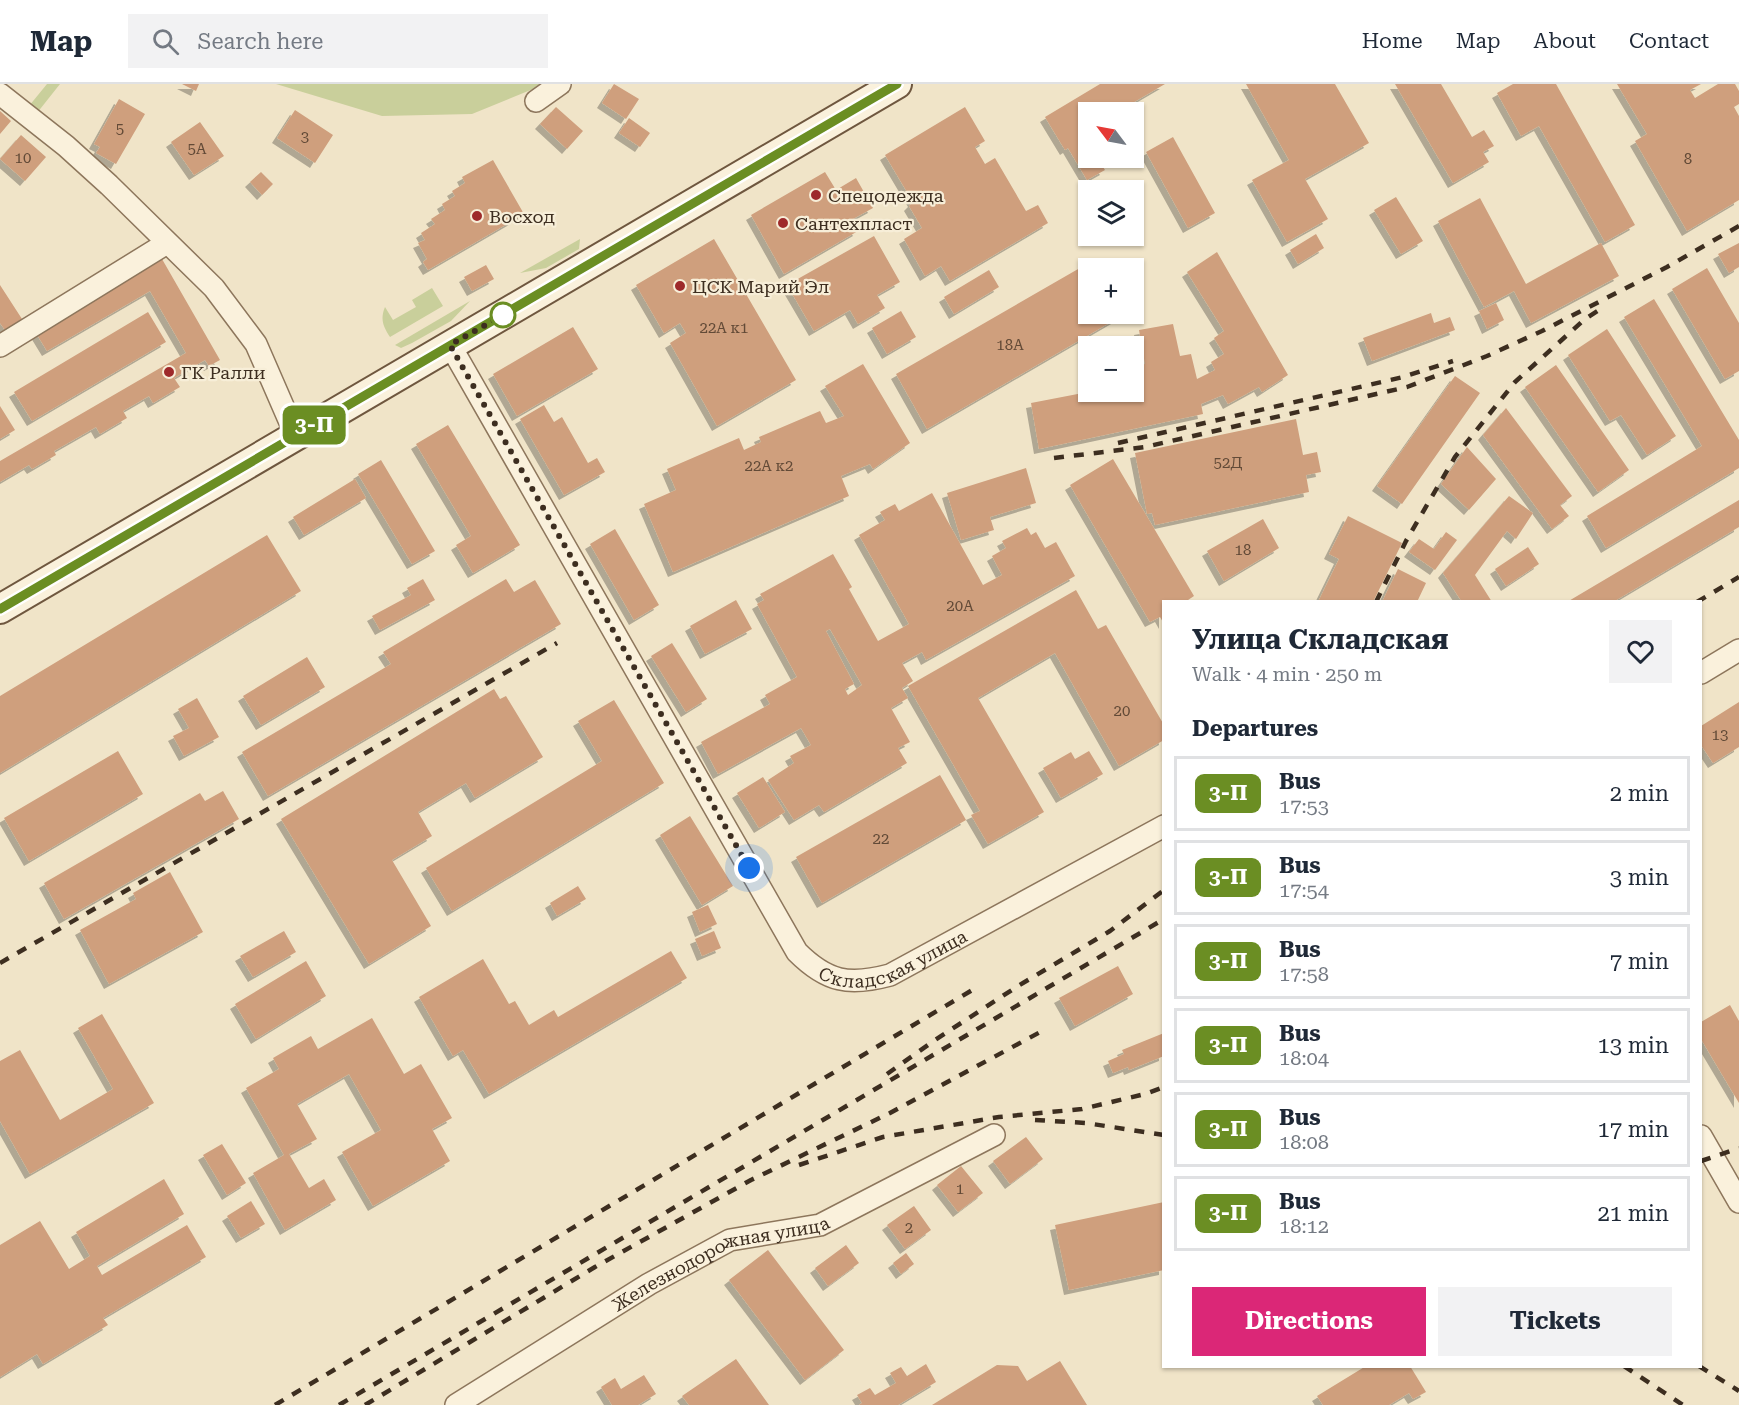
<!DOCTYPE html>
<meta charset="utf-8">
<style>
:root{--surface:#fff;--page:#f2f2f3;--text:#1f2937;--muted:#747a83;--line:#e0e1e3;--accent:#db2777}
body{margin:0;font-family:"Roboto Serif",serif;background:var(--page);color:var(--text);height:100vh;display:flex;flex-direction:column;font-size:22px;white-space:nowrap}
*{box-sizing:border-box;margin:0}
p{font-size:20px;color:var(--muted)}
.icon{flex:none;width:33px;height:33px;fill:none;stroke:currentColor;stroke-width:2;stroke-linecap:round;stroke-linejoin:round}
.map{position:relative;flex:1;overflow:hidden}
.side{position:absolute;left:1162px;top:516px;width:540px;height:768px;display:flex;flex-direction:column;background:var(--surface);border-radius:0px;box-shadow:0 2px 4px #0004}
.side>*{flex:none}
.badge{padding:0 12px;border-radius:9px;font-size:21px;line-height:39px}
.needle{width:39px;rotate:302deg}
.controls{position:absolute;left:1078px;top:18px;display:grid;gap:12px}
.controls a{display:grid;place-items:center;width:66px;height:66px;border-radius:0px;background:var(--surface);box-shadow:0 2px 4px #0004;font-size:30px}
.you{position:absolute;width:30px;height:30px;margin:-15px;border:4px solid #fff;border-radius:50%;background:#1a73e8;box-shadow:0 0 0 9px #1a73e833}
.map>.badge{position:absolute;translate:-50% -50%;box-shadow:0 0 0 3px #fff}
h2{padding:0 30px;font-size:22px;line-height:54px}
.round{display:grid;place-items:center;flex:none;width:63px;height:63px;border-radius:0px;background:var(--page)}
.headline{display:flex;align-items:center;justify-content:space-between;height:102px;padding:0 30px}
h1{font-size:28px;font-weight:700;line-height:45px}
.action{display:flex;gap:12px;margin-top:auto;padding:12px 30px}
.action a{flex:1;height:69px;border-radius:0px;background:var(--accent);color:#fff;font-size:24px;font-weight:700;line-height:69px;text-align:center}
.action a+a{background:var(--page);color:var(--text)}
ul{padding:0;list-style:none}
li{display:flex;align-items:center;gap:18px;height:75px;margin:0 12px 9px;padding:0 18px;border:3px solid var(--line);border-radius:0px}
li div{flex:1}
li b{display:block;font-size:22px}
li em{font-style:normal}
li .badge{min-width:66px;font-weight:700;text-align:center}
header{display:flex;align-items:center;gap:36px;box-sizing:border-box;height:84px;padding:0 30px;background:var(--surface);border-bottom:2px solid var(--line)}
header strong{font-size:28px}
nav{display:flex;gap:33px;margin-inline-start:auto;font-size:21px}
.search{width:420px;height:54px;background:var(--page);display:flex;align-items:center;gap:15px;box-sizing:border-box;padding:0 21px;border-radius:0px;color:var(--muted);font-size:22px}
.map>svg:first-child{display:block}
.green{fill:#c9cf9b}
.building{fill:#cf9f7d;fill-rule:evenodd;filter:url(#shadow)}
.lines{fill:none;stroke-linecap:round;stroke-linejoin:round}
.street-casing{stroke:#8d765c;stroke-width:24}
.secondary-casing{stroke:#6f573f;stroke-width:32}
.street{stroke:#faf1dc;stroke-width:21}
.secondary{stroke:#faf1dc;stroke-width:28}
.rail{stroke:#3d2e20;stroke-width:4.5;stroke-dasharray:10 10;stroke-linecap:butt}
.line-casing{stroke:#fff;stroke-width:14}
.line{stroke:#6b8e23;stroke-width:9}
.walk{stroke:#3d2e20;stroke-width:6;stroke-dasharray:0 10.8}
.poi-dot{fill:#9e2a2b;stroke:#f7eed8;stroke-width:2}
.stop-dot{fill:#fff;stroke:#6b8e23;stroke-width:3}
.labels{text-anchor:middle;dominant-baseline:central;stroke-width:4.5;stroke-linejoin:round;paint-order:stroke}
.number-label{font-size:15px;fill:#624a37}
.poi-label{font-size:18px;fill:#3d2e20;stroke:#f7eed8;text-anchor:start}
.street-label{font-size:18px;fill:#3d2e20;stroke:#f7eed8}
</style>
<header>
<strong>Map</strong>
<div class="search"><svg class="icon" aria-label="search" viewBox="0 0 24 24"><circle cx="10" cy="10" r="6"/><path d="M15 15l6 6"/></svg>Search here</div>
<nav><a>Home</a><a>Map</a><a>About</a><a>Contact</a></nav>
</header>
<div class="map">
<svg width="1739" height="1321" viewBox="0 0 1739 1321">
<defs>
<filter id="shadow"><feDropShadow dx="-5" dy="5" stdDeviation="0" flood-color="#0004"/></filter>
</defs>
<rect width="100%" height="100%" fill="#f0e4c8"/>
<path class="green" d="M47,0H60L37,29L29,22Z
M276,0H540L533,5L472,30L382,32Z
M580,155L579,165L546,184L520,189Z
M432,204L443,222L390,253C383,242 380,235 385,223L393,236L416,223L412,216Z
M470,217L451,237L412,259L401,264L395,261Z"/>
<path class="building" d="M182,0H199L196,7Z
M614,0L639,15L626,35L602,19Z
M1100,0H1165L1117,28H1089V52L1086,54L1089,59V74H1097L1105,86L1087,96L1068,64L1065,66L1045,33Z
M1246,0H1335L1369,59L1305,95L1328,135L1287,158L1252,96L1289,76Z
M1395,0H1441L1472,53L1484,46L1494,62L1483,68L1489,78L1453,99Z
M1513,0H1556L1635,141L1605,158L1539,42L1521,52L1497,9Z
M1617,0H1701L1690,6L1695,14L1718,0H1735L1739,7V20L1734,23L1739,32V116L1687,147L1635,57L1647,50Z
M119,15L145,30L116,80L96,69L100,63L94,60Z
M556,23L583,47L567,65L540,40Z
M965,23L985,57L975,63L985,80L995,74L1026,127L1038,121L1048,139L950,197L941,182L925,192L904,155L922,144L909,122L913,118L885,71Z
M295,26L333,51L315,79L277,54Z
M0,27L11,37L0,50Z
M629,34L650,49L640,63L619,49Z
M200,38L224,72L194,91L171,58Z
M21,51L46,73L25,97L0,75Z
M1173,53L1215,129L1188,144L1146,68Z
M493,76L524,130L428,186L423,178L427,175L418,159L425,156L421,149L435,140L431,135L445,126L442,120L455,112L452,107L465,99L462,93Z
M261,88L273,100L262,111L250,98Z
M825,88L836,106L856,94L873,124L851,136L858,147L784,190L751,131Z
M1396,113L1423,157L1401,170L1374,126Z
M1480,114L1526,200L1601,159L1619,192L1531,239L1514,207L1484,223L1438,137Z
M1316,150L1324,164L1298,180L1290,166Z
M874,152L900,198L877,211L885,224L858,240L850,226L814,247L787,201Z
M714,155L796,296L717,342L670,259L686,249L680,239L664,249L636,201Z
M1739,159V183L1729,189L1718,170Z
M1217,168L1288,291L1262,308L1259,303L1228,320L1223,311L1201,320L1203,330L1039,365L1031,319L1088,308H1134V282L1145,280L1139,246L1173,240L1180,272L1191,270L1197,295L1215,286L1211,278L1224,270L1214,254L1224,247L1187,188Z
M162,175L220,276L209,282L205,276L174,294L180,303L153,319L149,312L123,327L127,334L100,350L96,343L54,367L56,371L32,385L29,381L0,398V377L186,269L150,207L47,267L36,249Z
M1092,177L1096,184H1089V230H1122L1123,231L927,345L896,290Z
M486,181L494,195L472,207L464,193Z
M1707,184L1739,239V287L1725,295L1672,205Z
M989,186L999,203L954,230L944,213Z
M0,201L22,235L5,246L0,239Z
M1654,215L1739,356V384L1606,464L1587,432L1702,362L1624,233Z
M1496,219L1504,236L1487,245L1479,227Z
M901,227L916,253L887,270L872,244Z
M148,228L166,258L32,337L14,308Z
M1431,229L1434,239L1450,233L1455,246L1372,277L1363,254Z
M573,243L598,285L517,332L493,290Z
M1607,245L1676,352L1647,371L1621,331L1610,337L1568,271Z
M863,280L910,359L873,385L870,380L841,392L849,412L673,488L644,420L676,406L667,385L739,354L744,366L761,358L759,353L820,327L826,339L844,332L825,302Z
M1556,281L1629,386L1598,408L1525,303Z
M1455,292L1480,309L1402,420L1377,402Z
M544,321L554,338L562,333L588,379L597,374L605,388L564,411L520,335Z
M0,322L15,346L0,355Z
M1506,324L1572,412L1560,421L1569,432L1552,445L1483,351Z
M1296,335L1303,371L1317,368L1321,388L1306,391L1309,408L1155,441L1152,429L1147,430L1135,369Z
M448,341L520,461L473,489L456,461L471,452L416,360Z
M1467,363L1496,395L1469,426L1441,400Z
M1113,375L1194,512L1185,518H1164V540L1160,533L1150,538L1070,401Z
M381,376L435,467L412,480L358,390Z
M1026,384L1036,419L990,433L994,446L961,456L947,409Z
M355,395L366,414L304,451L293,433Z
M932,409L983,501L1002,491L992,472L1006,464L1002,457L1027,444L1031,451L1036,448L1045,464L1056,458L1075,492L926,576L922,568L902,579L913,597L902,604L908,614L891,624L910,658L898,664L907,679L824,728L819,721L794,736L768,696L794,679L790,672L811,661L801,644L718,690L701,658L770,620L765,611L797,593L757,520L764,516L760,510L833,470L852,503L849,505L878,557L909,540L859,451L885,436L880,428L895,420L899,427ZM830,545L862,601L848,611L845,605L854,600L826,547Z
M1509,412L1533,429L1516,455L1507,447L1475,491L1492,518H1462L1443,489Z
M1739,416V443L1613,518H1567Z
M1348,432L1402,459L1373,518H1318L1339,475L1329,470Z
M1263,435L1279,464L1224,497L1207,467Z
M615,445L659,521L634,536L590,460Z
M1446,448L1457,456L1435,486L1409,468L1419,455L1434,465Z
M267,451L301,507L0,689V612Z
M1528,463L1539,480L1506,502L1495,485Z
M1398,485L1426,499L1417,518H1382Z
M423,495L435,516L380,546L372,532L411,511L407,504Z
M506,495L514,508L535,496L561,540L268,712L242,668L391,580L383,568Z
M1076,506L1098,545L1106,541L1164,641V656L1119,682L1055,569L978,614L1044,728L988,760L971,731L980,727L908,602Z
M736,516L752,545L705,570L690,542Z
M672,559L707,615L686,628L651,572Z
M307,573L325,603L261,641L243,612Z
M494,605L500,615L506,612L543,673L475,714L466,699L418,728L432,752L392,776L431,842L369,880L281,735Z
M197,614L219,653L184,672L173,652L189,644L178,625Z
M614,616L664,699L452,827L426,784L602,677L578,637Z
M1739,618V663L1713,679L1701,661V642Z
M118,667L143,710L29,777L4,734Z
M1089,667L1103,690L1061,714L1043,684L1071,668L1075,675Z
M940,691L966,736L822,819L796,773Z
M763,693L785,728L759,744L737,709Z
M223,707L239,735L64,835L44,799L200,709L205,717Z
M690,732L733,802L702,821L660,751Z
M170,788L203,848L109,900L80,846L136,815L133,809Z
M578,802L586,815L557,832L550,819Z
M708,821L717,840L700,848L692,828Z
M284,847L296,868L253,893L240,872Z
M714,847L721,864L702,872L695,855Z
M671,867L687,894L489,1010L463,966L453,972L419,913L483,875L509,920L515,917L529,941L554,926L558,933Z
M306,877L326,912L256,955L235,920Z
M1118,882L1133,910L1075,942L1059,914Z
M1730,921L1739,937V1019L1701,955V938Z
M102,930L154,1019L30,1090L0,1037V977L20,966L60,1036L113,1005L78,944Z
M372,934L404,990L421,980L452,1034L432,1045L450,1077L373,1122L342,1068L381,1046L349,990L297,1020L317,1055L289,1070L309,1104L324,1095L336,1116L285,1146L253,1089L284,1071L246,1004L279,985L273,974L311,952L318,965Z
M1164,949V972L1129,986L1128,983L1113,989L1108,977L1124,970L1122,966Z
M1026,1053L1043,1075L1010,1100L993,1077Z
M222,1060L246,1099L227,1111L203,1071Z
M961,1082L983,1109L958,1128L937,1101Z
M164,1095L184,1130L97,1182L102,1191L187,1141L206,1173L103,1234L108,1241L43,1280L37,1270L0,1293V1161L40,1137L69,1185L90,1172L76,1148Z
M251,1117L265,1140L241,1154L227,1132Z
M1164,1118V1186L1069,1206L1055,1141Z
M914,1122L931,1146L905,1165L887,1141Z
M846,1161L859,1179L828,1202L815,1184Z
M768,1166L844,1266L805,1296L729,1196Z
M906,1169L914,1180L901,1190L893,1179Z
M736,1275L769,1321H689L682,1312Z
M1060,1277L1087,1321H932L997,1281L1018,1282L1027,1297Z
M926,1280L936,1298L898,1321H859L862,1319L857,1311L870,1304L875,1311L896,1299L890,1289L901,1283L907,1292Z
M1366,1282H1410L1426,1308L1413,1315L1409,1309L1389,1321H1323L1317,1312Z
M644,1291L656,1310L638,1321H612L601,1303L615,1294L621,1305Z"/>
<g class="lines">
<g class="street-casing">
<g id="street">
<path d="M0,10L66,62L109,101L214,204L256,260L296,352"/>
<path d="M536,17L560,0"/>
<path id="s1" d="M450,261L797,868C827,898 849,902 890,891L1164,742"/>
<path d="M0,262L167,159"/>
<path d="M1701,589L1739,566"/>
<path d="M1701,1052L1739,1118"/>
<path id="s2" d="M456,1321L649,1200L730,1156L820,1141L994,1051"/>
</g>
</g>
<g class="secondary-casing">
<path id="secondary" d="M0,525L897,0"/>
</g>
<use href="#street" class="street"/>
<use href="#secondary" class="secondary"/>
<path class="rail" d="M1118,359L1403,293L1453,277
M1054,374L1145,363L1407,303L1487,272L1542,247L1667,183L1739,142
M1376,518L1406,457L1455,373L1515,298L1585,235L1599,226
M1697,518L1739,493
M0,879L557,559
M887,990L935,956L1018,902L1110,847L1164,806
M1035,1036L1086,1039L1164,1051
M1701,1077L1739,1064
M799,1081L883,1053L999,1033L1082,1025L1145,1010L1164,1003
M1624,1282L1683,1321
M1699,1282L1739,1307
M275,1321L979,902
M339,1321L1164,835
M365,1321L595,1183L751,1096L890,1029L1044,946"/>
</g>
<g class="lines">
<g class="line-casing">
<path id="line" d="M0,525L897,0"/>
</g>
<use href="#line" class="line"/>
<path class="walk" d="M503,231L450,261L749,784"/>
</g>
<g class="poi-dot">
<circle cx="816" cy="111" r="6"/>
<circle cx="477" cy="132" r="6"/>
<circle cx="783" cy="139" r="6"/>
<circle cx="680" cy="202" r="6"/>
<circle cx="169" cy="288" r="6"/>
</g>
<circle class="stop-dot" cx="503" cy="231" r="12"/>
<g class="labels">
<g class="number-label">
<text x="120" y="45">5</text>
<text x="305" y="53">3</text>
<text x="197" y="65">5А</text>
<text x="23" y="74">10</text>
<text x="1688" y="75">8</text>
<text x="724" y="244">22А к1</text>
<text x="1010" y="261">18А</text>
<text x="1228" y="379">52Д</text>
<text x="769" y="382">22А к2</text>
<text x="1243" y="466">18</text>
<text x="960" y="522">20А</text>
<text x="1122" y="627">20</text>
<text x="1720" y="651">13</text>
<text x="881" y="755">22</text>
<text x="960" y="1105">1</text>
<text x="909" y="1144">2</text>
</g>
<g class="poi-label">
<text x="828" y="111">Спецодежда</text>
<text x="489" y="132">Восход</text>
<text x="795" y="139">Сантехпласт</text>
<text x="692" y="202">ЦСК Марий Эл</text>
<text x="181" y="288">ГК Ралли</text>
</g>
<g class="street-label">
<text stroke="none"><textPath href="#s1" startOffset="808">Складская улица</textPath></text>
<text stroke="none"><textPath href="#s2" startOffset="303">Железнодорожная улица</textPath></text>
</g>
</g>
</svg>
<div class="controls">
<a><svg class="needle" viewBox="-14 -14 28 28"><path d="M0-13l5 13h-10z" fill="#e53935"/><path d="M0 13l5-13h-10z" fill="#747a83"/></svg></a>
<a><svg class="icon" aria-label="layers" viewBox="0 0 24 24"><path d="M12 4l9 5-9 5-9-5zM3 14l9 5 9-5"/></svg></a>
<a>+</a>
<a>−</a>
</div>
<div class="you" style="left:749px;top:784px"></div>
<b class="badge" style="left:314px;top:341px;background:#6b8e23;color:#fff">3-П</b>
<section class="side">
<div class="headline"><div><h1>Улица Складская</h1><p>Walk · 4 min · 250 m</p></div><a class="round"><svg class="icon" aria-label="heart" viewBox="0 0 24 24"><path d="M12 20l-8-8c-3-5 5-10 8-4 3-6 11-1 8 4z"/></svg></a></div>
<h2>Departures</h2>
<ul>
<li><span class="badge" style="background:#6b8e23;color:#fff">3-П</span><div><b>Bus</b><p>17:53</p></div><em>2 min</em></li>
<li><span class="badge" style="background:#6b8e23;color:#fff">3-П</span><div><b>Bus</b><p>17:54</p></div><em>3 min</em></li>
<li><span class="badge" style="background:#6b8e23;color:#fff">3-П</span><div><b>Bus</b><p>17:58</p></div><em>7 min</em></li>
<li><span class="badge" style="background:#6b8e23;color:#fff">3-П</span><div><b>Bus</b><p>18:04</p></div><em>13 min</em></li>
<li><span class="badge" style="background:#6b8e23;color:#fff">3-П</span><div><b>Bus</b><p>18:08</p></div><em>17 min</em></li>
<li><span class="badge" style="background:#6b8e23;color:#fff">3-П</span><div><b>Bus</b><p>18:12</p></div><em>21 min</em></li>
</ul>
<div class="action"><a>Directions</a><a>Tickets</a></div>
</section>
</div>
